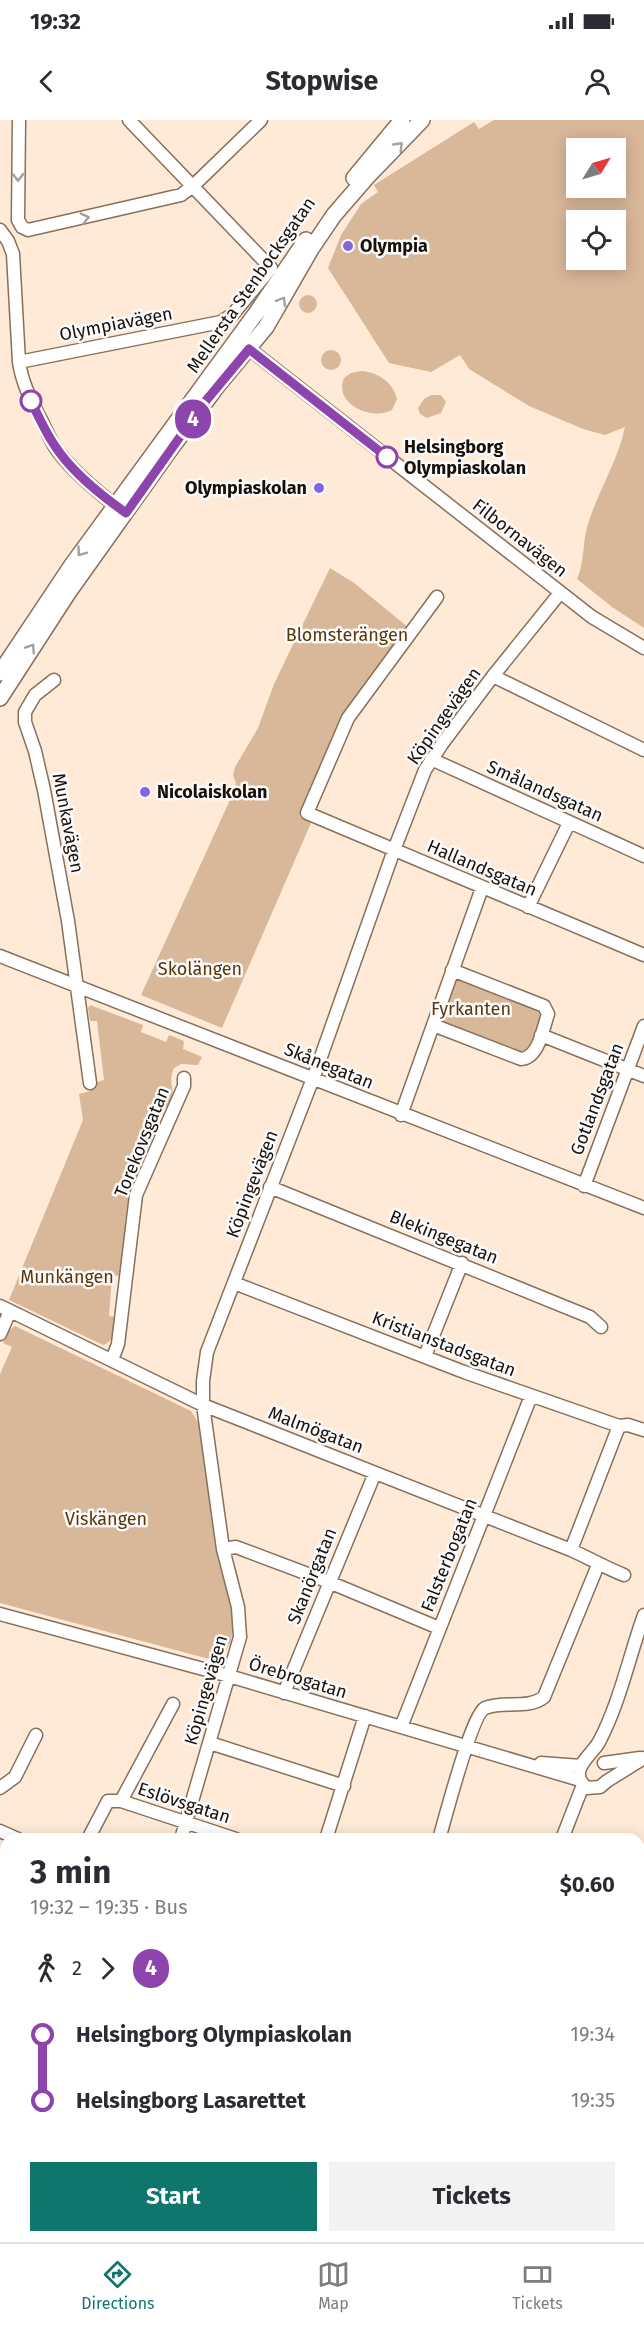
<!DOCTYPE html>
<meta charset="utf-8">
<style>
:root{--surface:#fff;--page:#f2f2f3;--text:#2b2b33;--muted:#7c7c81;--line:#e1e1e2;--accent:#0f766e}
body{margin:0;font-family:"Fira Sans",sans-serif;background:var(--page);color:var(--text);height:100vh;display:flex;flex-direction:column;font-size:22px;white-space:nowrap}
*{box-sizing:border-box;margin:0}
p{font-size:20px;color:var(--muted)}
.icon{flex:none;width:33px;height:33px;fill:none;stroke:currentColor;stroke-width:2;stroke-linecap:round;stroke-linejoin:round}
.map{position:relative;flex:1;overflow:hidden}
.drawer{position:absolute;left:0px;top:1713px;width:645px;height:410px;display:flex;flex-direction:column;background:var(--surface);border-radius:18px 18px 0 0;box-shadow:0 3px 15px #0003}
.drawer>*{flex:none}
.badge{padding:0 12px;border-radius:20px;font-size:21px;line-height:39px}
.needle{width:39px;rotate:53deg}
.fabs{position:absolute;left:566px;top:18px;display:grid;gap:12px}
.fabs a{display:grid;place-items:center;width:60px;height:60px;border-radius:0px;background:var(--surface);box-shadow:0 3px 15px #0003;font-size:30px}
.map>.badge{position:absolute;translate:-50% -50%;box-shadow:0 0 0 3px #fff}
.legs{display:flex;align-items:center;gap:9px;height:66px;padding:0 30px;font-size:20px}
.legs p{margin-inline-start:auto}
.overview{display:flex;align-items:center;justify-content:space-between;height:102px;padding:0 30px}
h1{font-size:33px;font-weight:700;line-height:45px}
.primary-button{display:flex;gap:12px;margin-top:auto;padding:12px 30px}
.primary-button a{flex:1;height:69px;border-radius:0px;background:var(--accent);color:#fff;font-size:24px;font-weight:700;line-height:69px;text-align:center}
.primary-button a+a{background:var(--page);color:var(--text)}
ul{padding:0 30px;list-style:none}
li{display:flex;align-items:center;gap:21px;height:66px;font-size:22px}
li i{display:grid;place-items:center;width:9px;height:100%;margin:0 8px;background:currentColor}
li i::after{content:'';width:15px;height:15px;margin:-8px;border:4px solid;border-radius:50%;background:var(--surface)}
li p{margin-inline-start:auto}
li:first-child i{background:linear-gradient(#0000 50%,currentColor 0)}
li:last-child i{background:linear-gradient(currentColor 50%,#0000 0)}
.status{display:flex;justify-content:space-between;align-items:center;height:42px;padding:0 30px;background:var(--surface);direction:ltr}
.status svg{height:16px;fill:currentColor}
header{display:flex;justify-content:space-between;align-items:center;height:78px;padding:0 30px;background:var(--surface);font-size:27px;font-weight:700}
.tabs{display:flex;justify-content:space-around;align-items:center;height:84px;border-top:2px solid var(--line);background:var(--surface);font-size:16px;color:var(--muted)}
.tabs a{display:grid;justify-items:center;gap:3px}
.tabs .active{color:var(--accent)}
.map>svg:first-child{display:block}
.green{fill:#d9b799;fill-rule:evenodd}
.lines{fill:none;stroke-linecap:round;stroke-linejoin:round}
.minor-casing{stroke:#87705c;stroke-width:15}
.major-casing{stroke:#87705c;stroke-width:18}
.minor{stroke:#fff;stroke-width:12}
.major{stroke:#fff;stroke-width:15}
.oneway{stroke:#a3a09d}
.line-1-casing{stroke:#fff;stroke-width:14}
.line-1{stroke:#8e44ad;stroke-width:9}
.poi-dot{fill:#8265e0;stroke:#fbfbfb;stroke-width:2}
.stop-1-dot{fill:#fff;stroke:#8e44ad;stroke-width:3}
.labels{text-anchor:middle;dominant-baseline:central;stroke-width:5;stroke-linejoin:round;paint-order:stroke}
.poi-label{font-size:18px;font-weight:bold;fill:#191109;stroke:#fbfbfb;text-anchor:start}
.street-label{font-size:18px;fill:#191109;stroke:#fbfbfb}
.stop-label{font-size:18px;font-weight:bold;fill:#191109;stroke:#fbfbfb;text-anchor:start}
.park-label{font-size:18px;fill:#5c3508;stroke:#fbfbfb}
</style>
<div class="status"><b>19:32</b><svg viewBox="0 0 49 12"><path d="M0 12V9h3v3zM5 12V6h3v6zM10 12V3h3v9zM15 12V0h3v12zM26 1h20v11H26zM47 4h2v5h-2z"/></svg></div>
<header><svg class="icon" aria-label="back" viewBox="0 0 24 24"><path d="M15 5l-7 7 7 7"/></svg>Stopwise<svg class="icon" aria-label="person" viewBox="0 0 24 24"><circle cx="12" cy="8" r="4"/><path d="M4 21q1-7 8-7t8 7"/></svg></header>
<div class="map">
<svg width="644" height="2122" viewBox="0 0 644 2122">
<rect width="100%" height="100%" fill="#ffead8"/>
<path class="green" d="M494,0H644V508L612,487L577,459C585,442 582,422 588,404C598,371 618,341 625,307L605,315L583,309L529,286L469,249L460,235L431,252L389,243L328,148L341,115L361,84L378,72L374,65L474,2L479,9ZM615,28V68H576V28ZM576,100H615V140H576Z
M299 184a9 9 0 1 1 18 0a9 9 0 1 1-18 0Z
M321 240a10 10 0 1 1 20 0a10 10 0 1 1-20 0Z
M362,251C379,253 393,262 397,279L392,290C372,301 333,284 344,258L351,253Z
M431,275H441L446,282L441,293L427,298L420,294L418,288L424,279Z
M330,448L354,463L409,508L344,595L299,696L311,703L222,908L141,875L229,682L236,663L233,655L235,647L258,608L274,564Z
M459,857L539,888L543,894L530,930L522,935L444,905L440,898L453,859Z
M90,885L143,905L141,912L166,922L169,915L184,921L183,929L202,937L198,945L181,944L174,948C166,965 179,971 168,988L161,985L131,1051L138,1054L127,1087L120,1156L112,1155L109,1196L116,1197C114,1208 115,1222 103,1225L9,1180L83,1000L79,974L90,971L97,962L104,960L97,901H90L88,888Z
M15,1206L191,1291L199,1304L208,1372L234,1498L231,1521L220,1542L0,1483V1254L12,1227L3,1223L7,1212Z
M639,1890L644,1897V2018L639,2013Z"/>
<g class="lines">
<g class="minor-casing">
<path id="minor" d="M19,0L18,100L22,107L28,110L181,75L193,66L261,0
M0,110L8,121L13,134L19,242C22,263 31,280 40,298C45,307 49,318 55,327C70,350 100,374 122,391
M243,224L592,497L644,528
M19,242L221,202L233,194L271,148L129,0
M437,477L348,598L307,693L644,835
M493,556L644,630
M54,560L35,575L25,592V602L35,631L44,670L68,801L90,963
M431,639L644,736
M528,787L569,703
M0,836L644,1088
M433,905L521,939C539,938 543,908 548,894L544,886L452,850
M541,915L644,956
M401,995L482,768
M584,1066L644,906
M270,1067L590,1197L601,1207
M234,1163L464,1252L619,1306L628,1305L644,1310
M0,1186L203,1285L571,1430C589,1438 606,1448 624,1455
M0,1214L10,1191
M425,1236L462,1143
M112,1240L118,1224L136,1075L184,966V958
M223,1429L236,1427L329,1462L439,1508
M571,1430L619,1306
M0,1494L229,1556L580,1660
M644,1495C629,1537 620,1582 599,1622C594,1631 580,1642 579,1652C578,1659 582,1664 587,1668L600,1667L607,1661L644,1638
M284,1573L375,1353
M401,1607L531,1276
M210,1623L344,1666
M541,1643L581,1646
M604,1643L640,1638
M0,1668L15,1657L36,1615
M121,1681L236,1719
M0,1711L18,1719
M88,1719L108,1681H121L173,1584
M181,1719L240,1517L238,1487L223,1429L203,1285V1261L207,1232L317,948L394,730L425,650L442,624L493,556L560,473
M326,1719L365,1596
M439,1719C445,1699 472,1594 485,1588C503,1580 528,1590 544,1577L598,1445
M562,1719L583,1665
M639,1872L644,1877
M0,1912L6,1899
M0,1929L6,1931
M639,2019L644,2025
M224,2116L235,2122
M455,2116L464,2122
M67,2122L69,2116
M188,2122L191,2116
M284,2122L287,2116
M498,2122L503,2116
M638,2122L644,2116"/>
</g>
<g class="major-casing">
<path id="major" d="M354,58L402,0
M0,553L72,445L257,192L306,120
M0,578L68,473L169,331L218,265L266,207L311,129L334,95L367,57L422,0"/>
</g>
<use href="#minor" class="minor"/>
<use href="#major" class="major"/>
</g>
<defs><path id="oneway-chevron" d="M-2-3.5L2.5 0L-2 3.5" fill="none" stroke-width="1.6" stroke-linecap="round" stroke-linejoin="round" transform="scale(1.5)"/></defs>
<g class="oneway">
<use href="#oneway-chevron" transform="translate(399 26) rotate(-46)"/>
<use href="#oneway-chevron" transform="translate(18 57) rotate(90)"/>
<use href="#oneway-chevron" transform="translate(85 98) rotate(-13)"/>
<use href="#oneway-chevron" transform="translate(282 181) rotate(-60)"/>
<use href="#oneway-chevron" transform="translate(81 432) rotate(126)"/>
<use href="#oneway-chevron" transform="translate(31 528) rotate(-57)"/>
</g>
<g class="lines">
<g class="line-1-casing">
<path id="line-1" d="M31,281C38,296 46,313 55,326C71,351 102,376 126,393L204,283L249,229L387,337"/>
</g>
<use href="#line-1" class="line-1"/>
</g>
<g class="poi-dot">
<circle cx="348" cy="126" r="6"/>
<circle cx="319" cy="368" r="6"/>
<circle cx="145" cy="672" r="6"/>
</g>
<g class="stop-1-dot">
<circle cx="31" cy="281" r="10"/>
<circle cx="387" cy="337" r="10"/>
</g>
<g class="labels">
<g class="poi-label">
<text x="360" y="126">Olympia</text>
<text x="307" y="368" text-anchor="end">Olympiaskolan</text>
<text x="157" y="672">Nicolaiskolan</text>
</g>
<g class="street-label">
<text transform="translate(251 165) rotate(-55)">Mellersta Stenbocksgatan</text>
<text transform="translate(116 204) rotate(-11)">Olympiavägen</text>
<text transform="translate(520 418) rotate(38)">Filbornavägen</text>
<text transform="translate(444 596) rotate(-55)">Köpingevägen</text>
<text transform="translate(545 671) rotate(24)">Smålandsgatan</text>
<text transform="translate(68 703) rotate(79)">Munkavägen</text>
<text transform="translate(482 748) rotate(23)">Hallandsgatan</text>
<text transform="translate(329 946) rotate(22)">Skånegatan</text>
<text transform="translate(597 979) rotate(-69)">Gotlandsgatan</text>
<text transform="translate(142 1022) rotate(-68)">Torekovsgatan</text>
<text transform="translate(252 1064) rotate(-69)">Köpingevägen</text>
<text transform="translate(444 1117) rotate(22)">Blekingegatan</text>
<text transform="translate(444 1224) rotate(21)">Kristianstadsgatan</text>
<text transform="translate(316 1310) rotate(21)">Malmögatan</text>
<text transform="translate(449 1435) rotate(-68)">Falsterbogatan</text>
<text transform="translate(312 1456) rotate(-68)">Skanörgatan</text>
<text transform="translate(298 1558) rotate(17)">Örebrogatan</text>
<text transform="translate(206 1570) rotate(-74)">Köpingevägen</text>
<text transform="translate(184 1683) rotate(18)">Eslövsgatan</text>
</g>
<g class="stop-label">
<text x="404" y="327">Helsingborg<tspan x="404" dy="21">Olympiaskolan</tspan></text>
</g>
<g class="park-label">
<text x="347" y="515">Blomsterängen</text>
<text x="200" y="849">Skolängen</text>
<text x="471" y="889">Fyrkanten</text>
<text x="67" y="1157">Munkängen</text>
<text x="106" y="1399">Viskängen</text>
</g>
</g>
</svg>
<div class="fabs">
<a><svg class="needle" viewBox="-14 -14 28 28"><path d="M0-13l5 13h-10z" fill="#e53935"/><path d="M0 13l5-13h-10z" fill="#7c7c81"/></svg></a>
<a><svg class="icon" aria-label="locate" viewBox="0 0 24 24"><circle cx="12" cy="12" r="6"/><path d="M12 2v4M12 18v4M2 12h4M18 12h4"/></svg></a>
</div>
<b class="badge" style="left:193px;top:299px;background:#8e44ad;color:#fff">4</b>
<section class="drawer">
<div class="overview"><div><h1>3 min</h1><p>19:32 – 19:35 · Bus</p></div><b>$0.60</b></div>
<div class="legs"><svg class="icon" aria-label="walk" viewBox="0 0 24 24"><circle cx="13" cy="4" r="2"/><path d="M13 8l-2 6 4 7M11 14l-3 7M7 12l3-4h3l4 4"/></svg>2<svg class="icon" aria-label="forward" viewBox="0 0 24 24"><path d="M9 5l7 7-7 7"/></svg><b class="badge" style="background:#8e44ad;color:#fff">4</b></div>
<ul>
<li><i style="color:#8e44ad"></i><b>Helsingborg Olympiaskolan</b><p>19:34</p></li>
<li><i style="color:#8e44ad"></i><b>Helsingborg Lasarettet</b><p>19:35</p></li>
</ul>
<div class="primary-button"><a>Start</a><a>Tickets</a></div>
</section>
</div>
<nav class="tabs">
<a class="active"><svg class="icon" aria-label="directions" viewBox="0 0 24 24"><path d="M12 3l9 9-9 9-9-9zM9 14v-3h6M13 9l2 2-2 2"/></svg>Directions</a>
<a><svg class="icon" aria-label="map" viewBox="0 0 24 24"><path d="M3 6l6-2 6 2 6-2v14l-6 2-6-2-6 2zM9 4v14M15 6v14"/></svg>Map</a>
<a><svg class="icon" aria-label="tickets" viewBox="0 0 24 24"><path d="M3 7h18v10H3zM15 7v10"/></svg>Tickets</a>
</nav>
